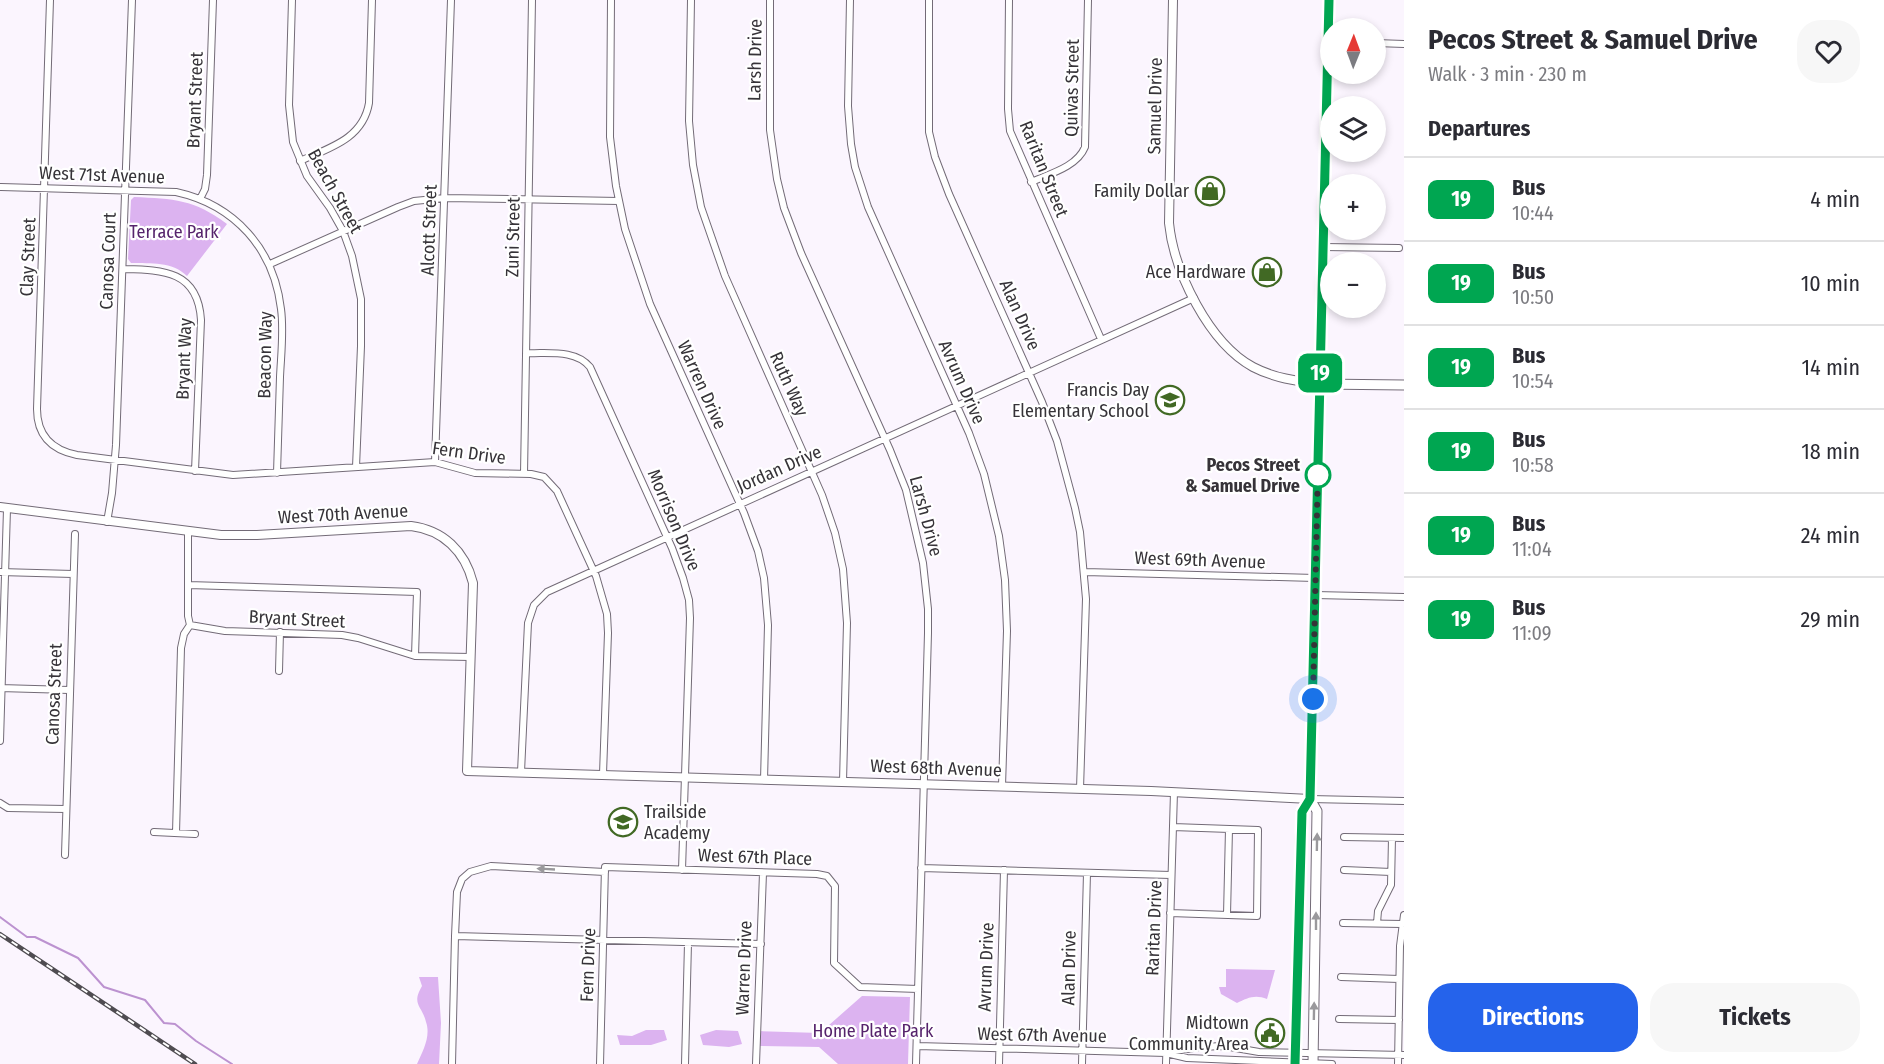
<!DOCTYPE html>
<meta charset="utf-8">
<style>
:root{--surface:#fff;--page:#f7f7f7;--text:#2b2b33;--muted:#7c7c81;--line:#e1e1e2;--accent:#2563eb}
body{margin:0;font-family:"Fira Sans Condensed",sans-serif;background:var(--page);color:var(--text);height:100vh;display:flex;flex-direction:column;font-size:22px;white-space:nowrap}
*{box-sizing:border-box;margin:0}
p{font-size:20px;color:var(--muted)}
.icon{flex:none;width:33px;height:33px;fill:none;stroke:currentColor;stroke-width:2;stroke-linecap:round;stroke-linejoin:round}
.map{position:relative;flex:1;overflow:hidden}
.sheet{display:flex;flex-direction:column;background:var(--surface);width:480px}
.sheet>*{flex:none}
.badge{padding:0 12px;border-radius:9px;font-size:21px;line-height:39px}
.needle{width:39px;rotate:1deg}
.controls{position:absolute;left:1320px;top:18px;display:grid;gap:12px}
.controls a{display:grid;place-items:center;width:66px;height:66px;border-radius:50%;background:var(--surface);box-shadow:0 3px 9px #0003;font-size:30px}
.you{position:absolute;width:30px;height:30px;margin:-15px;border:4px solid #fff;border-radius:50%;background:#1a73e8;box-shadow:0 0 0 9px #1a73e833}
.map>.badge{position:absolute;translate:-50% -50%;box-shadow:0 0 0 3px #fff}
h2{padding:0 24px;font-size:22px;line-height:54px}
.round{display:grid;place-items:center;flex:none;width:63px;height:63px;border-radius:24px;background:var(--page)}
.headline{display:flex;align-items:center;justify-content:space-between;height:102px;padding:0 24px}
h1{font-size:28px;font-weight:700;line-height:45px}
.primary-button{display:flex;gap:12px;margin-top:auto;padding:12px 24px}
.primary-button a{flex:1;height:69px;border-radius:24px;background:var(--accent);color:#fff;font-size:24px;font-weight:700;line-height:69px;text-align:center}
.primary-button a+a{background:var(--page);color:var(--text)}
ul{padding:0;list-style:none}
li{display:flex;align-items:center;gap:18px;height:84px;padding:0 24px;border-top:2px solid var(--line)}
li div{flex:1}
li b{display:block;font-size:22px}
li em{font-style:normal}
li .badge{min-width:66px;font-weight:700;text-align:center}
main{display:flex;flex:1;min-height:0}
.map>svg:first-child{display:block}
.green{fill:#dcb3f0}
.lines{fill:none;stroke-linecap:round;stroke-linejoin:round}
.stream{stroke:#bc92d0;stroke-width:2}
.minor-casing{stroke:#736b77;stroke-width:8}
.tertiary-casing{stroke:#736b77;stroke-width:10}
.secondary-casing{stroke:#736b77;stroke-width:11}
.minor{stroke:#fff;stroke-width:6}
.tertiary{stroke:#fff;stroke-width:8}
.secondary{stroke:#fff;stroke-width:9}
.rail-casing{stroke:#4f4c51;stroke-width:4.5}
.rail{stroke:#fff;stroke-width:2;stroke-dasharray:7;stroke-linecap:butt}
.oneway{fill:#9a999c}
.line-casing{stroke:#fff;stroke-width:14}
.line{stroke:#00a651;stroke-width:9}
.walk{stroke:#363338;stroke-width:6;stroke-dasharray:0 10.8}
.stop-dot{fill:#fff;stroke:#00a651;stroke-width:3}
.labels{text-anchor:middle;dominant-baseline:central;stroke-width:4.5;stroke-linejoin:round;paint-order:stroke}
.street-label{font-size:18px;fill:#363338;stroke:#fff}
.poi-label{font-size:18px;fill:#363338;stroke:#fff;text-anchor:end}
.park-label{font-size:18px;fill:#56236c;stroke:#fff}
.stop-label{font-size:18px;font-weight:bold;fill:#363338;stroke:#fff;text-anchor:end}
</style>
<main>
<div class="map">
<svg width="1404" height="1064" viewBox="0 0 1404 1064">
<rect width="100%" height="100%" fill="#fbf5fe"/>
<path class="green" d="M134,197C174,199 194,199 227,224L187,276C172,261 151,264 131,263L128,259L131,200Z
M1226,969L1275,970L1267,999C1255,994 1247,998 1237,1003L1221,994L1219,987H1226Z
M419,977H438L441,1023L439,1064H417C423,1051 431,1036 426,1022C422,1005 411,1005 422,986Z
M862,996L910,997L908,1064H838L819,1047L757,1046V1031L820,1033Z
M646,1030H664L667,1040L651,1045H620L617,1035L632,1036Z
M716,1030L738,1031L742,1044L729,1047L703,1045L700,1035Z"/>
<g class="lines">
<path class="stream" d="M0,917L27,937H35L78,958L104,987L145,1000L164,1023L175,1024L196,1041L232,1064"/>
<g class="minor-casing">
<path id="minor" d="M50,0L37,409C37,436 52,450 77,455L233,475L435,462L475,473L531,474L544,477L557,491L596,576L607,614L608,633L603,774
M292,0L289,105L293,142L307,176L330,208L343,231L352,256L361,299V346L356,467
M611,0L610,137L616,186L625,229L650,304L744,513L758,551L764,578L768,625L764,780
M691,0L689,121L693,165L701,207L725,276L822,495L835,533L843,569L847,623L843,782
M770,0V130L777,179L784,208L801,253L890,450L906,490L923,563L928,609V633L916,1064
M850,0L848,106L851,144L855,167L868,207L969,433L984,474L999,536L1005,580L1007,631L1002,786
M929,0V132L935,157L949,194L1042,402L1057,441L1075,508L1080,532L1086,599L1080,789
M1009,0L1008,109L1010,131L1101,339
M1376,43L1404,44
M300,161C329,148 363,139 369,103L372,0
M1031,182C1049,174 1077,167 1085,147L1088,0
M1,187L176,192C235,205 274,249 281,309C284,331 281,355 280,377C279,409 278,441 277,473
M200,199L205,189L207,175L213,0
M1323,247L1399,248
M270,264L398,207L414,201L445,198L619,201
M123,269C162,270 198,270 201,320L195,471
M526,353C548,354 575,349 590,367L672,548L683,578L689,600L690,618L682,870
M435,462L451,0
M524,474L532,0
M107,522L112,493L116,445L132,0
M188,532V616L190,625
M0,572L73,574
M1085,572L1315,578
M188,585L417,592L415,656
M1315,595L1404,597
M190,625L225,631L342,635L358,638L415,656L471,657
M279,671L280,632
M0,688L69,690
M0,741L7,509
M521,772L528,623L534,605L547,592L1194,298
M1310,799L1404,801
M0,803L8,808L66,809
M154,832L195,834
M176,833L181,648L184,634L190,625
M1344,837L1404,838
M65,855L75,534
M921,868L1171,875
M1344,870L1391,872
M1170,913L1257,916L1258,830L1173,827
M1227,915L1229,829
M1343,923L1402,924
M1377,923L1378,911L1391,885L1392,838
M455,936L457,892L462,879L470,872L491,866L605,872
M1341,977L1399,979
M1339,1019L1399,1020
M917,1046L1166,1053L1187,1058L1332,1064
M1169,1052L1199,1047L1224,1046L1259,1052L1404,1055
M452,1064L455,936L761,944
M600,1064L605,867L817,874L827,876L835,886L834,963L860,987L918,989
M685,1064L688,943
M756,1064L763,873
M999,1064L1004,870
M1082,1064L1087,873
M1166,1064L1174,792
M1398,1064L1400,946L1404,915"/>
</g>
<g class="tertiary-casing">
<path id="tertiary" d="M1173,0L1169,223C1174,272 1209,343 1253,367C1274,378 1296,381 1320,384
M0,507L221,535H257L411,526C443,530 465,551 473,583L467,771L1151,791L1310,799"/>
</g>
<g class="secondary-casing">
<path id="secondary" d="M1320,384L1404,385
M1295,1064L1301,812L1310,799
M1313,1064L1317,811L1310,799L1329,0"/>
</g>
<use href="#minor" class="minor"/>
<use href="#tertiary" class="tertiary"/>
<use href="#secondary" class="secondary"/>
<g class="rail-casing">
<path id="rail" d="M0,934L195,1064"/>
</g>
<use href="#rail" class="rail"/>
</g>
<defs><path id="oneway-solid" d="M-6-.8H1V-3.2L6.5 0L1 3.2V.8H-6Z" transform="scale(1.5)"/></defs>
<g class="oneway">
<use href="#oneway-solid" transform="translate(1317 842) rotate(-89)"/>
<use href="#oneway-solid" transform="translate(546 869) rotate(-177)"/>
<use href="#oneway-solid" transform="translate(1316 921) rotate(-90)"/>
<use href="#oneway-solid" transform="translate(1314 1011) rotate(-89)"/>
</g>
<g class="lines">
<g class="line-casing">
<path id="line" d="M1295,1064L1302,812L1310,799L1329,0"/>
</g>
<use href="#line" class="line"/>
<path class="walk" d="M1313,699L1318,465V475"/>
</g>
<defs>
<g id="shop-ring" transform="scale(1.5)"><circle r="9.5" fill="#fff" stroke="#416924" stroke-width="1.5"/><path d="M-5-2.5h2.3a2.7 3.5 0 0 1 5.4 0H5L5.5 6h-11ZM-1.5-2.5h3a1.5 2.3 0 0 0-3 0Z" fill="#416924"/></g>
<g id="school-ring" transform="scale(1.5)"><circle r="9.5" fill="#fff" stroke="#416924" stroke-width="1.5"/><path d="M0-5L7-2L0 1L-7-2ZM-4 1L0 2.5L4 1V4Q0 6-4 4Z" fill="#416924"/></g>
<g id="civic-ring" transform="scale(1.5)"><circle r="9.5" fill="#fff" stroke="#416924" stroke-width="1.5"/><path d="M-.6-6.5H3V-4.5H.6V-3L4-1V1h2V6H-6V1h2V-1L-.6-3ZM-1.2 2.5V6h2.4V2.5Z" fill="#416924"/></g>
</defs>
<g fill-rule="evenodd">
<use href="#shop-ring" x="1210" y="191"/>
<use href="#shop-ring" x="1267" y="272"/>
<use href="#school-ring" x="1170" y="400"/>
<use href="#school-ring" x="623" y="822"/>
<use href="#civic-ring" x="1270" y="1033"/>
</g>
<circle class="stop-dot" cx="1318" cy="475" r="12"/>
<g class="labels">
<g class="street-label">
<text transform="translate(755 60) rotate(-89)">Larsh Drive</text>
<text transform="translate(1072 88) rotate(-89)">Quivas Street</text>
<text transform="translate(195 100) rotate(-88)">Bryant Street</text>
<text transform="translate(1155 106) rotate(-89)">Samuel Drive</text>
<text transform="translate(1044 169) rotate(68)">Raritan Street</text>
<text transform="translate(102 175) rotate(2)">West 71st Avenue</text>
<text transform="translate(335 191) rotate(61)">Beach Street</text>
<text transform="translate(429 230) rotate(-88)">Alcott Street</text>
<text transform="translate(513 237) rotate(-89)">Zuni Street</text>
<text transform="translate(28 257) rotate(-88)">Clay Street</text>
<text transform="translate(108 261) rotate(-88)">Canosa Court</text>
<text transform="translate(1020 315) rotate(66)">Alan Drive</text>
<text transform="translate(265 355) rotate(-89)">Beacon Way</text>
<text transform="translate(184 359) rotate(-88)">Bryant Way</text>
<text transform="translate(962 382) rotate(66)">Avrum Drive</text>
<text transform="translate(789 384) rotate(66)">Ruth Way</text>
<text transform="translate(702 385) rotate(66)">Warren Drive</text>
<text transform="translate(469 453) rotate(8)">Fern Drive</text>
<text transform="translate(779 469) rotate(-24)">Jordan Drive</text>
<text transform="translate(343 514) rotate(-3)">West 70th Avenue</text>
<text transform="translate(926 516) rotate(75)">Larsh Drive</text>
<text transform="translate(674 520) rotate(67)">Morrison Drive</text>
<text transform="translate(1200 560) rotate(2)">West 69th Avenue</text>
<text transform="translate(297 619) rotate(3)">Bryant Street</text>
<text transform="translate(54 694) rotate(-88)">Canosa Street</text>
<text transform="translate(936 768) rotate(2)">West 68th Avenue</text>
<text transform="translate(755 857) rotate(2)">West 67th Place</text>
<text transform="translate(1154 928) rotate(-88)">Raritan Drive</text>
<text transform="translate(588 965) rotate(-88)">Fern Drive</text>
<text transform="translate(986 967) rotate(-88)">Avrum Drive</text>
<text transform="translate(744 968) rotate(-88)">Warren Drive</text>
<text transform="translate(1069 968) rotate(-89)">Alan Drive</text>
<text transform="translate(1042 1035) rotate(1)">West 67th Avenue</text>
</g>
<g class="poi-label">
<text x="1189" y="191">Family Dollar</text>
<text x="1246" y="272">Ace Hardware</text>
<text x="1149" y="390">Francis Day<tspan x="1149" dy="21">Elementary School</tspan></text>
<text x="644" y="812" text-anchor="start">Trailside<tspan x="644" dy="21">Academy</tspan></text>
<text x="1249" y="1023">Midtown<tspan x="1249" dy="21">Community Area</tspan></text>
</g>
<g class="park-label">
<text x="174" y="232">Terrace Park</text>
<text x="873" y="1031">Home Plate Park</text>
</g>
<g class="stop-label">
<text x="1300" y="465">Pecos Street<tspan x="1300" dy="21">&amp; Samuel Drive</tspan></text>
</g>
</g>
</svg>
<div class="controls">
<a><svg class="needle" viewBox="-14 -14 28 28"><path d="M0-13l5 13h-10z" fill="#e53935"/><path d="M0 13l5-13h-10z" fill="#7c7c81"/></svg></a>
<a><svg class="icon" aria-label="layers" viewBox="0 0 24 24"><path d="M12 4l9 5-9 5-9-5zM3 14l9 5 9-5"/></svg></a>
<a>+</a>
<a>−</a>
</div>
<div class="you" style="left:1313px;top:699px"></div>
<b class="badge" style="left:1320px;top:373px;background:#00a651;color:#fff">19</b>
</div>
<section class="sheet">
<div class="headline"><div><h1>Pecos Street &amp; Samuel Drive</h1><p>Walk · 3 min · 230 m</p></div><a class="round"><svg class="icon" aria-label="heart" viewBox="0 0 24 24"><path d="M12 20l-8-8c-3-5 5-10 8-4 3-6 11-1 8 4z"/></svg></a></div>
<h2>Departures</h2>
<ul>
<li><span class="badge" style="background:#00a651;color:#fff">19</span><div><b>Bus</b><p>10:44</p></div><em>4 min</em></li>
<li><span class="badge" style="background:#00a651;color:#fff">19</span><div><b>Bus</b><p>10:50</p></div><em>10 min</em></li>
<li><span class="badge" style="background:#00a651;color:#fff">19</span><div><b>Bus</b><p>10:54</p></div><em>14 min</em></li>
<li><span class="badge" style="background:#00a651;color:#fff">19</span><div><b>Bus</b><p>10:58</p></div><em>18 min</em></li>
<li><span class="badge" style="background:#00a651;color:#fff">19</span><div><b>Bus</b><p>11:04</p></div><em>24 min</em></li>
<li><span class="badge" style="background:#00a651;color:#fff">19</span><div><b>Bus</b><p>11:09</p></div><em>29 min</em></li>
</ul>
<div class="primary-button"><a>Directions</a><a>Tickets</a></div>
</section>
</main>
